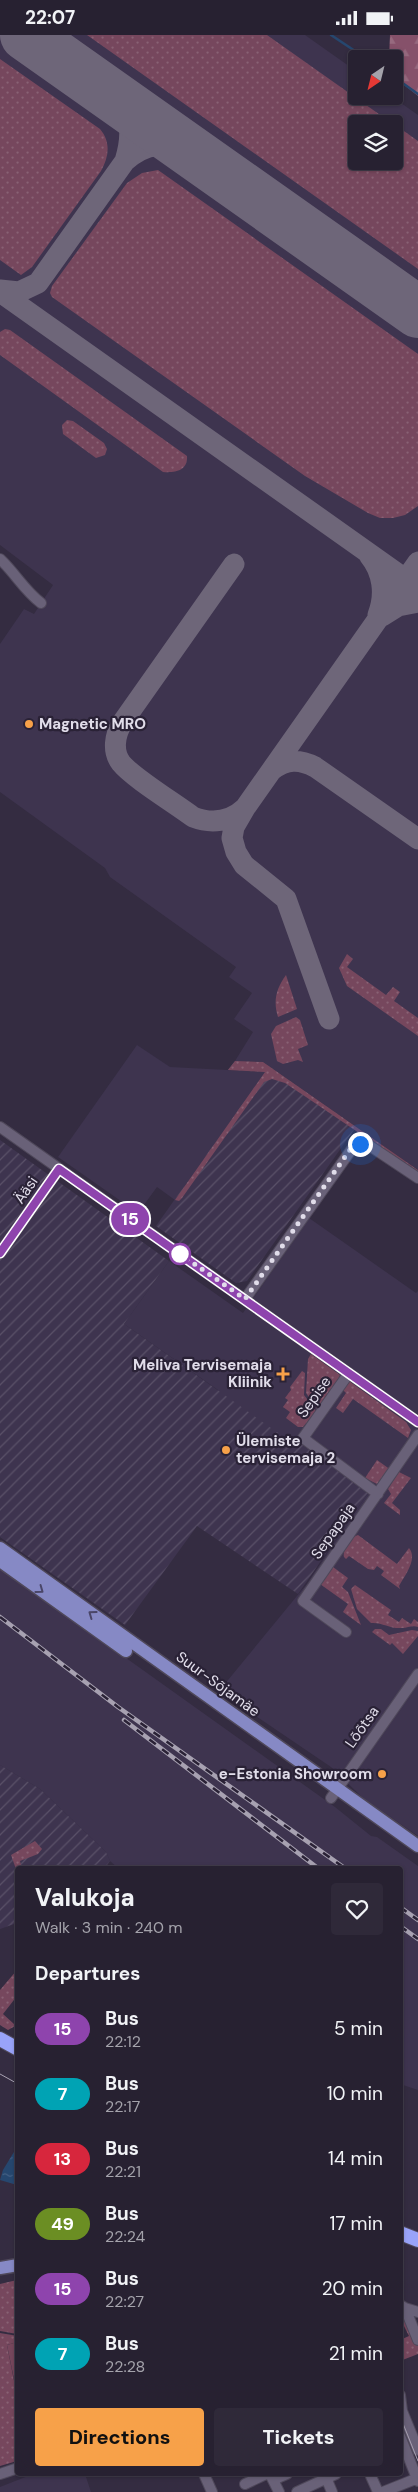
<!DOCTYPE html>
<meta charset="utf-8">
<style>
:root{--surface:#272131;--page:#2f2939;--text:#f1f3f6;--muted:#a4a3ab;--line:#433e4d;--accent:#f7a149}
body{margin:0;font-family:"DM Sans",sans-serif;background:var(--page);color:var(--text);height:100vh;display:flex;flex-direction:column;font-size:19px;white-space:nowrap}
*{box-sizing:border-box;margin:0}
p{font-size:16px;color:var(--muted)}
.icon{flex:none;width:28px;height:28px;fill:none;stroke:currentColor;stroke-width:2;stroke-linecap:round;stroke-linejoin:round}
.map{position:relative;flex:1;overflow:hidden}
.sheet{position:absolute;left:15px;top:1831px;width:388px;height:610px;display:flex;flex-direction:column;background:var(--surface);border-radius:5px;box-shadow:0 1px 4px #0004,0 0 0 1px var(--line)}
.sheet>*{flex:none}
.badge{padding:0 10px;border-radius:16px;font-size:18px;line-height:32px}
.needle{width:32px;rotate:215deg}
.controls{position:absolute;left:348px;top:15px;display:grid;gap:10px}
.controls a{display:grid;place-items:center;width:55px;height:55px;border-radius:5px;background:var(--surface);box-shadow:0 1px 4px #0004,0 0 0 1px var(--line);font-size:25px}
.you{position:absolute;width:25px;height:25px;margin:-12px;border:4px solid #fff;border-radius:50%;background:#1a73e8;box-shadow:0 0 0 8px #1a73e833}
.map>.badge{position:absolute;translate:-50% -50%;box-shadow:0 0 0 2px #fff}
h2{padding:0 20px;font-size:19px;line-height:45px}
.round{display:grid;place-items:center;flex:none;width:52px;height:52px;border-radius:5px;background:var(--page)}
.summary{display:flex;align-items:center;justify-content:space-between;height:85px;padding:0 20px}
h1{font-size:24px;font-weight:800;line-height:38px}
.button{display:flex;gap:10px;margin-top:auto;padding:10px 20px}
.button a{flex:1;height:58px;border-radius:5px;background:var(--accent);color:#111;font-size:20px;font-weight:800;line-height:58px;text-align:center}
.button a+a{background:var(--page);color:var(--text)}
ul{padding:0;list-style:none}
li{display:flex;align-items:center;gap:15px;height:65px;padding:0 20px}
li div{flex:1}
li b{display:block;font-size:19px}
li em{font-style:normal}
li .badge{min-width:55px;font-weight:700;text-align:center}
.status{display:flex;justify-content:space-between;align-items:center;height:35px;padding:0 25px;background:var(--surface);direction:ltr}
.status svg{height:14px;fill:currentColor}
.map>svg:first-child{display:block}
.built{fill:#3e344f;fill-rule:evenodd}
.industrial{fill:url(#industrial-furrows)}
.grass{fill:url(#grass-dots)}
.forest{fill:url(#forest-firs)}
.green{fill:#76475d}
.water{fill:url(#water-ripples)}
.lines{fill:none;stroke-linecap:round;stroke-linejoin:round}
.stream{stroke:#26476f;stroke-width:2.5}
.taxiway{stroke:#6e6679;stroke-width:21}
.runway{stroke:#6e6679;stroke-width:52}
.minor-casing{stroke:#4f485a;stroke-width:12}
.major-casing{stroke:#4f485a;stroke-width:15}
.highway-casing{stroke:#4f485a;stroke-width:16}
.minor{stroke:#696178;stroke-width:10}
.major{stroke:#8689c5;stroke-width:12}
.highway{stroke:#99a3f9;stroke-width:14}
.tram{stroke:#a7a1b1;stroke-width:1}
.rail-casing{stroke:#a7a1b1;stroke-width:4.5}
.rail{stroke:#2a2236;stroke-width:2.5;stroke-dasharray:8;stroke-linecap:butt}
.oneway{stroke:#4a4668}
.line-casing{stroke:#fff;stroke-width:11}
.line{stroke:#8e44ad;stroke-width:8}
.walk{stroke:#e1ddea;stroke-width:5;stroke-dasharray:0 9}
.poi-dot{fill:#f7a149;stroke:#2a2236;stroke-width:2}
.stop-dot{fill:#fff;stroke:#8e44ad;stroke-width:2.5}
.labels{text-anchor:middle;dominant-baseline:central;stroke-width:4.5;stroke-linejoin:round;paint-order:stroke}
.poi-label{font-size:15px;font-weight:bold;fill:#e1ddea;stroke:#2a2236;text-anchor:start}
.street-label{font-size:15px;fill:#e1ddea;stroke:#2a2236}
</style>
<div class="status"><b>22:07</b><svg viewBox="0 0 49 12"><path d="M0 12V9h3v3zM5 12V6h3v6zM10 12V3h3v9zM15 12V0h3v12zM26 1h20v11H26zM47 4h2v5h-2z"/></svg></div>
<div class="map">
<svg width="418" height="2457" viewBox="0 0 418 2457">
<defs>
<pattern id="industrial-furrows" width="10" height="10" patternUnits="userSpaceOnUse" patternTransform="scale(1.25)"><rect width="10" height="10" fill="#3e344f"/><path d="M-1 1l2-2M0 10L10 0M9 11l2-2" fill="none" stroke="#5a5168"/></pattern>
<pattern id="grass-dots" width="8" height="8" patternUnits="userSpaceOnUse" patternTransform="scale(1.25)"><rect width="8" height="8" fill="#76475d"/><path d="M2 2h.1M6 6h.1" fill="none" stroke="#896174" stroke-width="1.8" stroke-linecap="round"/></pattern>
<pattern id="forest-firs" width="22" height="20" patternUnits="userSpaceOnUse" patternTransform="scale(1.25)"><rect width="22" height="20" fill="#86516a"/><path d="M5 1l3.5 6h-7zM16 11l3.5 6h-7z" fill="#976a7f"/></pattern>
<pattern id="water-ripples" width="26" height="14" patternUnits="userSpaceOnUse" patternTransform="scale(1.25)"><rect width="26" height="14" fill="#26476f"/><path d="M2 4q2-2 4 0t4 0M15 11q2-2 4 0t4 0" fill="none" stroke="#456184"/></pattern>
</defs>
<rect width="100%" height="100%" fill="#342c41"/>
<path class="built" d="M0,0H305L356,36V61H391L418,80V1135L263,1027L235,1026L253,997L234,984L252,958L229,942L236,932L110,842L105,833L0,757V609L24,574L34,579L53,550L0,510ZM356,89H394V126H356Z
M137,1010L170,1032L266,1037L175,1165L157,1152L138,1178L58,1122Z
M309,1183L416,1258L418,1256V1801L364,1764L331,1732L219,1656L306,1550L368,1458L301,1409L281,1400L175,1418L218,1355L124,1289L169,1226L243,1278Z
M0,1533L335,1772L371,1801L377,1802L418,1831V2055L400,2049V1834H119L110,1826L106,1817L40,1754L0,1730Z
M33,2439H85L91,2457H0V2452Z"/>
<path class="industrial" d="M235,1026L263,1027L356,1092L247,1246L236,1248L156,1191L265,1037L228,1035Z
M0,1105L169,1226L124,1289L281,1400L301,1409L368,1458L298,1559L197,1491L125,1590L0,1502Z
M0,1730L40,1754L106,1817L110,1826L104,1834H18L17,1888L0,1894Z"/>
<path class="grass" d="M87,0H267L393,89H356V126H394V89L418,106V234Z
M0,24L100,94C111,107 109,122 101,136L32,232L21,240L0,225Z
M158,135L418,319V471L405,480L393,483H380L368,478L305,441L52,262L50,258L52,251L127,148L142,138Z
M5,294L10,295L187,421C188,436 175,438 163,437L0,320V297Z
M67,385L73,386L104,408L107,414L105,420L96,423L63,399L62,390Z
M347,919L353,924L347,932L386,960L393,952L400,957L394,966L418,983V1001L347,951L339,933Z
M286,940L297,974L278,982C273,966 276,954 286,940Z
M296,982L300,985L308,1010L298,1014L303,1027L298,1025L283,1029L277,1026L271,999L276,991Z
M235,1026L263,1027L418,1135V1138L306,1062L285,1048L272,1044L264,1047L182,1163L179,1166L175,1165L265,1037L228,1035Z
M311,1319L340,1340L334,1353H332L317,1374L306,1358L308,1324Z
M302,1336L305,1338L304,1360L316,1376L303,1392H298L286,1383L290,1377L283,1372L288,1365L285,1363L291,1355L290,1352Z
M349,1346L406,1387L411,1395L408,1403L353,1364L343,1378L336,1373L346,1358L342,1354Z
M377,1425L391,1435L377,1449L365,1443Z
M399,1437L411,1443L392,1468L400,1475V1480L384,1468L391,1459L388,1454Z
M358,1500L397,1529L409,1513C418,1524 405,1540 399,1551L400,1554L381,1540L384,1536L377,1531L374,1535L368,1534L349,1521L346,1524L344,1522C342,1515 351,1502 358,1500Z
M333,1532L348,1543L342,1552L348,1557L361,1590L343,1577L348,1569L320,1549Z
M355,1550L391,1575L388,1580L399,1587L402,1583L411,1589L414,1584L418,1587V1592C412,1590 408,1593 402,1593C390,1594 382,1587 371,1588L357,1574L351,1554Z
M375,1594H381L389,1600L412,1595L418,1596V1601L403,1619L392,1608L390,1610L372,1597Z
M35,1806L42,1814L38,1819L20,1826L22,1834H18L17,1837L11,1820Z
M17,1935V1961L3,1979L14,1989L17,1986V1990L8,1995L0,1990V1955Z
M17,2245H18L17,2299L0,2296V2249Z
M407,2281L418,2308V2319L400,2326V2305L409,2301L400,2283Z
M0,2298L18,2301L17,2307L7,2310L17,2361L14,2367L17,2380V2426L0,2431Z"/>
<path class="forest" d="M390,0H418V61L394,42V24H389Z"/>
<path class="green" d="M17,2307V2349H15L7,2310Z"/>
<path class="water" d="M17,2112L18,2150H17L0,2145L3,2135Z"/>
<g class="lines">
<path class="stream" d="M331,0L367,24
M394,42L418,59"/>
<path class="taxiway" d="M116,64C133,82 132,103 125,126
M0,255L19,257L38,248L125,126C147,107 165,107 191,117
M0,257L418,553
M369,520C383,537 386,559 378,580
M234,529L122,688C115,700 112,716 121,728C133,743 176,769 193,782C211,789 230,787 245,773L418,527
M382,581L398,571L418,567
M272,735C287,724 299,724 315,732L418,804
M245,773L234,792L232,803L236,817L244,830L286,864L329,984"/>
<path class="runway" d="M26,0L418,277"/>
<g class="minor-casing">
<path id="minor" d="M0,524C15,538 24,555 41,568
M0,1092L418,1387
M0,1218L59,1134
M245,1264L354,1111L367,1109L418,1143
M349,1338L303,1403L378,1459
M346,1597L303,1566L418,1400
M331,1763L418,1639
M400,2270L405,2273L418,2305
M405,2273L418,2277
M400,2360L402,2376L418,2415
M400,2401L418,2446
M0,2439L18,2433
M204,2439L212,2457
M270,2439L279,2457
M370,2439L378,2457
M273,2445L287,2439
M327,2445L332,2457
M245,2449L266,2439
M297,2457L336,2439
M383,2457L418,2443"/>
</g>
<g class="major-casing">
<path id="major" d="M0,1513L418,1811
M0,1526L126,1616
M0,2233L18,2230"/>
</g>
<g class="highway-casing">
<path id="highway" d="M0,2004L18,2014
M400,2198L418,2205"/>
</g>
<use href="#minor" class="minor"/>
<use href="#major" class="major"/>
<use href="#highway" class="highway"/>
<path class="tram" d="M0,2039L18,2049
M400,2381L418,2426"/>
<g class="rail-casing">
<path id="rail" d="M0,1582L118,1672L346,1834
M124,1685L319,1834
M400,1872L418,1885
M400,1891L418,1904"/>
</g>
<use href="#rail" class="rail"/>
</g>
<defs><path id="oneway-chevron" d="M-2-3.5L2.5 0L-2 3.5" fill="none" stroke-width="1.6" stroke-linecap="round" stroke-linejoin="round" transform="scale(1.25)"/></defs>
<g class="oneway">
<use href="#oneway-chevron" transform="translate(40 1555) rotate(36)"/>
<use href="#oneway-chevron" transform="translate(92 1579) rotate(-144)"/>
</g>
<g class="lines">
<g class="line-casing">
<path id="line" d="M0,1218L59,1134L418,1387"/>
</g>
<use href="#line" class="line"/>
<path class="walk" d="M180,1219L245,1264L352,1112L360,1109"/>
</g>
<g class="poi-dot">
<circle cx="29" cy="689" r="5"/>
<path d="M280.5 1331.5h5v5h5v5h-5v5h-5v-5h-5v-5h5z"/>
<circle cx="226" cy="1415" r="5"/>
<circle cx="382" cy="1739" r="5"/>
</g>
<circle class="stop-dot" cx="180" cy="1219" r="10"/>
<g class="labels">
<g class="poi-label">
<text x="39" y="689">Magnetic MRO</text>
<text x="272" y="1330" text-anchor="end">Meliva Tervisemaja<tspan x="272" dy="17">Kliinik</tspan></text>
<text x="236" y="1406">Ülemiste<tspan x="236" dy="17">tervisemaja 2</tspan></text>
<text x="372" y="1739" text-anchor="end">e-Estonia Showroom</text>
</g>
<g class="street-label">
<text transform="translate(26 1155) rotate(-55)">Ääsi</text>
<text transform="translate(314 1362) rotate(-55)">Sepise</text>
<text transform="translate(333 1496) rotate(-55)">Sepapaja</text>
<text transform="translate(218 1649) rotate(36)">Suur-Sõjamäe</text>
<text transform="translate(362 1692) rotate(-55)">Lõõtsa</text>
</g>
</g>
</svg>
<div class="controls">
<a><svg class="needle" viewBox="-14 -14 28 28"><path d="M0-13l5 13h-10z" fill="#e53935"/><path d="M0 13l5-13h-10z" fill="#a4a3ab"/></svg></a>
<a><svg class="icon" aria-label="layers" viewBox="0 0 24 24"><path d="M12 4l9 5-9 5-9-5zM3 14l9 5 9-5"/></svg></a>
</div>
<div class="you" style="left:360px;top:1109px"></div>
<b class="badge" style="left:130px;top:1184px;background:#8e44ad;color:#fff">15</b>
<section class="sheet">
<div class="summary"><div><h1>Valukoja</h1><p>Walk · 3 min · 240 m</p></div><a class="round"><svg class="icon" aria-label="heart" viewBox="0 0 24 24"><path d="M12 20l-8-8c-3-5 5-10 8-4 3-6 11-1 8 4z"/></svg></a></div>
<h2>Departures</h2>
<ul>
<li><span class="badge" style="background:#8e44ad;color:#fff">15</span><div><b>Bus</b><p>22:12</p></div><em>5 min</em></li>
<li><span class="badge" style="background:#00a3b4;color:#fff">7</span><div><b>Bus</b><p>22:17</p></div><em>10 min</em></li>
<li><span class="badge" style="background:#d7263d;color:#fff">13</span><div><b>Bus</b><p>22:21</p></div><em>14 min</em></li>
<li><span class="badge" style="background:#6b8e23;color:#fff">49</span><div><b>Bus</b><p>22:24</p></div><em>17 min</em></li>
<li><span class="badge" style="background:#8e44ad;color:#fff">15</span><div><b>Bus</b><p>22:27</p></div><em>20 min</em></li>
<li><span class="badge" style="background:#00a3b4;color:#fff">7</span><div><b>Bus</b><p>22:28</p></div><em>21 min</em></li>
</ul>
<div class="button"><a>Directions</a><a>Tickets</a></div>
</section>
</div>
